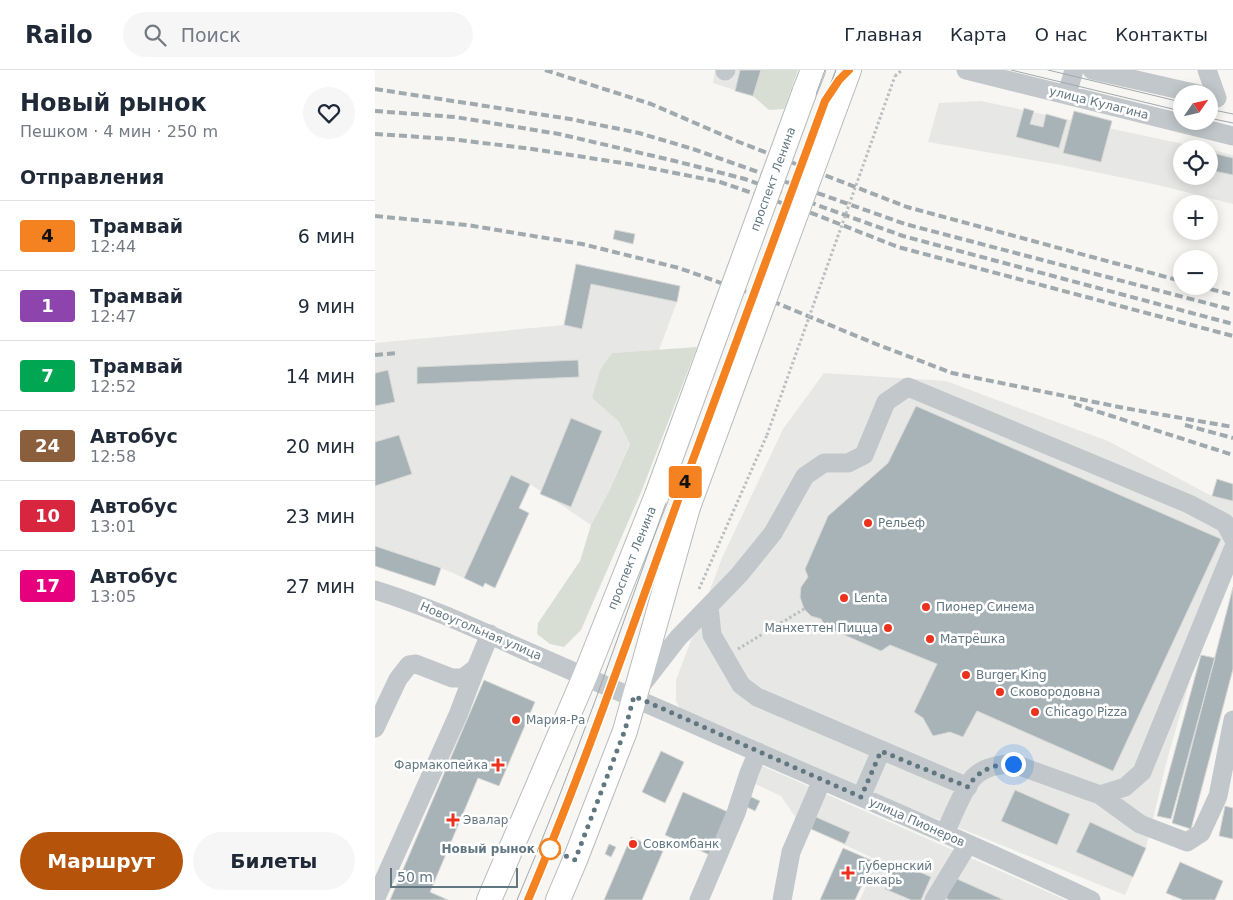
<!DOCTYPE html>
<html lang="ru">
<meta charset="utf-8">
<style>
:root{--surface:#fff;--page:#f6f6f7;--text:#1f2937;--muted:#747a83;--line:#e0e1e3;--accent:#b45309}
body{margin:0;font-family:"DejaVu Sans",sans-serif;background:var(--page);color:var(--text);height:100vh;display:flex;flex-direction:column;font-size:19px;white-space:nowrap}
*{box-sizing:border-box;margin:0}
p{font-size:16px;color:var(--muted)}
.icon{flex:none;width:28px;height:28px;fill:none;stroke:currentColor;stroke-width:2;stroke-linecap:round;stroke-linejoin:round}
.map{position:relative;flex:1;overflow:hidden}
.panel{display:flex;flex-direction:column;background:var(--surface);width:375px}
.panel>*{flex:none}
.badge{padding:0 10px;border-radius:4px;font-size:18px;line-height:32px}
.needle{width:32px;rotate:56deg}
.fabs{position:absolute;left:798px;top:15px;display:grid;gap:10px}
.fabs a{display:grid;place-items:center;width:45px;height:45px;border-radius:50%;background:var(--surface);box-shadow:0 2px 12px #0003;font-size:25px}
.scale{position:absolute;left:15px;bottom:12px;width:128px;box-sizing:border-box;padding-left:5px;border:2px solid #607680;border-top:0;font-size:14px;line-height:18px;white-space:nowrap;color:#607680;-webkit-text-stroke:4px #fff;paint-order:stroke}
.you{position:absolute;width:25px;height:25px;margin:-12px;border:4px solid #fff;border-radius:50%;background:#1a73e8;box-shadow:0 0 0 8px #1a73e833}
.map>.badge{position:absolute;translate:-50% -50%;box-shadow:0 0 0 2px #fff}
h2{padding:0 20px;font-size:19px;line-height:45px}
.round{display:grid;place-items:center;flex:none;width:52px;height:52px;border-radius:26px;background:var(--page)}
.overview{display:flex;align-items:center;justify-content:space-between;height:85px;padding:0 20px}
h1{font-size:24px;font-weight:600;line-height:38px}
.button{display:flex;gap:10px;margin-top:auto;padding:10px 20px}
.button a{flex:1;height:58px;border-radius:30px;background:var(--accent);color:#fff;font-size:20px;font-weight:600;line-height:58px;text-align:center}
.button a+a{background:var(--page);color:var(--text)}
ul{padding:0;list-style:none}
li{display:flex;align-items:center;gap:15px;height:70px;padding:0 20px;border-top:1px solid var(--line)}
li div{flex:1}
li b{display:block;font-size:19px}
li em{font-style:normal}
li .badge{min-width:55px;font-weight:700;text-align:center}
header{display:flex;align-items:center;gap:30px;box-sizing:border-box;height:70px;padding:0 25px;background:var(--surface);border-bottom:1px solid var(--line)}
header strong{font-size:24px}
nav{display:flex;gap:28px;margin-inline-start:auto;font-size:18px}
.search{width:350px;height:45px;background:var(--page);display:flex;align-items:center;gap:12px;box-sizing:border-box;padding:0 18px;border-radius:28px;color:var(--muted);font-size:19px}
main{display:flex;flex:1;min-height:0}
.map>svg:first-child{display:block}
.built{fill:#e7e8e6}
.green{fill:#d9ded4}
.building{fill:#a8b3b7;stroke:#d8d8d5}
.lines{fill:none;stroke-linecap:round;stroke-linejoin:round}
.major-casing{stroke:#b5bbbe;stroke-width:26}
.path{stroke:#bbbfc1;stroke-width:3;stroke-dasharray:2.5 2.5;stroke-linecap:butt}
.minor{stroke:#c1c7ca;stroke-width:19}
.major{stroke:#fff;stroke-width:24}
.tram{stroke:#a0a9ae;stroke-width:1}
.rail{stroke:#a0a9ae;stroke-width:4;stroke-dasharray:8 4;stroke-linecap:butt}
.major-bridge-casing{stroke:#b5bbbe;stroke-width:26;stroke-linecap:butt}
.path-bridge{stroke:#bbbfc1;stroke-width:3;stroke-dasharray:2.5 2.5;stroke-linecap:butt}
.major-bridge{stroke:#fff;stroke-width:24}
.line-casing{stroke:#fff;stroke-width:11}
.line{stroke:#f58220;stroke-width:8}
.walk{stroke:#607680;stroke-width:5;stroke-dasharray:0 9}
.poi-dot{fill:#ec311d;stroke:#fff;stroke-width:2}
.stop-dot{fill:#fff;stroke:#f58220;stroke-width:2.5}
.labels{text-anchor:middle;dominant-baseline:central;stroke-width:5;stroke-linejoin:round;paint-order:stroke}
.street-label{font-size:12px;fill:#607680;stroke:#fff}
.poi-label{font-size:12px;fill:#607680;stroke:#fff;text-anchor:start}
.stop-label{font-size:12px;font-weight:bold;fill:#607680;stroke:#fff;text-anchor:end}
</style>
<header>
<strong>Railo</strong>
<div class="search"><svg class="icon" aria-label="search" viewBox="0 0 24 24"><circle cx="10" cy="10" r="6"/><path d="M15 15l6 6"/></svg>Поиск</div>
<nav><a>Главная</a><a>Карта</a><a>О нас</a><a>Контакты</a></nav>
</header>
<main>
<section class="panel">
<div class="overview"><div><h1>Новый рынок</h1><p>Пешком · 4 мин · 250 m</p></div><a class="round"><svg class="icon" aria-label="heart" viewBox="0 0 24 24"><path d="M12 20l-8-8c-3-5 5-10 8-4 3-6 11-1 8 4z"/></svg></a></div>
<h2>Отправления</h2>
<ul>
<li><span class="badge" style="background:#f58220;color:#111">4</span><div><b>Трамвай</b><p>12:44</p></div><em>6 мин</em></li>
<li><span class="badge" style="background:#8e44ad;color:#fff">1</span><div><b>Трамвай</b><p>12:47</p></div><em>9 мин</em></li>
<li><span class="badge" style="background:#00a651;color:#fff">7</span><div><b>Трамвай</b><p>12:52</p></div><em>14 мин</em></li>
<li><span class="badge" style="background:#8b5e3c;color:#fff">24</span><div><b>Автобус</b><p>12:58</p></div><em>20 мин</em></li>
<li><span class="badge" style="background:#d7263d;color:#fff">10</span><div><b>Автобус</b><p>13:01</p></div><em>23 мин</em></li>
<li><span class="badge" style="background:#e6007e;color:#fff">17</span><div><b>Автобус</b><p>13:05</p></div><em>27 мин</em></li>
</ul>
<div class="button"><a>Маршрут</a><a>Билеты</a></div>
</section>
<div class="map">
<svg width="858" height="830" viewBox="0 0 858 830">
<rect width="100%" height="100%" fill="#f7f6f3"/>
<path class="built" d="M340,0H386L378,26L338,13Z
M606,31L832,79H806V106H834V79L858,85V134L783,115L686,95L553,72L564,33Z
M201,194L305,216L302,232L284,280L237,283L217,328L244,352L255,373L235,419L216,455L155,414L136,405L89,508L66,498L0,476V273L189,255Z
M449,303L571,311L733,371L837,426L858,431V493L822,586L792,690L771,778L750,825L310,647L301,631V610L347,488L408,359Z
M383,694L691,830H485L502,790L425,754L406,726L376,712Z"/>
<path class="green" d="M386,0H423L409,39L394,40L378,26Z
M322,277L267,420L206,560L189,577L175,574L162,564L163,553L205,491L216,455L235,419L255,374L244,352L217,328L225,300L237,283Z"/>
<path class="building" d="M365,0H386L378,26L360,21Z
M649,38L659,41L655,54L668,57L671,44L692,50L684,78L641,67Z
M699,41L737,51L726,92L688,83Z
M834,82L858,88V105L834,100Z
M240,160L260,164L258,174L238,169Z
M201,194L305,216L302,232L216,214L207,259L189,255Z
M203,290L204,307L42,314V297Z
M13,300L20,332L0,336V303Z
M541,336L846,469L738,701L602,641L588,667L575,662L558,666L548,648L539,642L562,594L515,575L506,581L451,557L446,549L436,546L429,539L425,527L426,517L433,507L430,499L453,446L513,393Z
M196,348L227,361L196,437L165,424Z
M24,365L37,404L0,416V372Z
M136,405L155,414L144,438L154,443L120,518L110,513L108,517L89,508Z
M842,409L858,414V431L837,426Z
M0,476L66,498L60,516L0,496Z
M858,517V599L816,759L797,753Z
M826,585L840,588L796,749L782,746Z
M109,610L160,632L124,716L103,708L55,822L73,830H15Z
M286,681L309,692L290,733L267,722Z
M640,720L695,744L682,775L626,751Z
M308,722L353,742L335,785L290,765Z
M374,726L385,731L380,741L370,736Z
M850,736L858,738V769L844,766Z
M441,747L475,762L470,774L436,759Z
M715,752L771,778L758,807L701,782Z
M256,767L288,781L267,830H229Z
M234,774L241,777L236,787L230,784Z
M468,778L498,791L480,830H445Z
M522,792L556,807L546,830H536L510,819Z
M805,792L848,811L840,830H808L791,823Z
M580,808L629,830H574L571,828Z"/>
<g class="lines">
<g class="major-casing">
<path id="major" d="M429,23L438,0
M461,35L474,0
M114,830L210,606L282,425
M183,830L200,790L250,661L313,437"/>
</g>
<path class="path" d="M520,6L527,0
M324,519L392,365
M363,579L429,539"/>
<path class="minor" d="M591,0L858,66
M717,0L823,24
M832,0L842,28
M350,1L351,0
M692,24L699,0
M0,520C49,535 95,556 142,577C199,602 257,627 314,652C448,712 584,767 716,830
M334,536L337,565L366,615L382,627L593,717
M265,617L303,568L364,505L398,463L430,406L449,393H473L489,385L511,332L533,317L814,434L850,453L858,468
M0,658L23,609L34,595L41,594L77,608H88L101,598L115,564
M725,725L765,754L812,772L826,763L843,726L858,650
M486,727L506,681
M570,763C576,750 589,717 599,707C609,697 625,694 639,694L725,725L750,717L767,702L858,479
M0,830L83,645L101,598
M324,830L361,743L374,703L383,682
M407,830L416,782L447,710
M559,830L593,774"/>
<use href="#major" class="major"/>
<path class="tram" d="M636,0L806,41
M673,0L806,32
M458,19L474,0
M834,39L858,44
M834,48L858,53
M142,830C198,699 244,564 292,430C344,286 397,143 450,0
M153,830C209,701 254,567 302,434C354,289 408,145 461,0"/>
<path class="rail" d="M170,0L276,34L364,72L532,137L806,211
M0,19L195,49L264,63L318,79L530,154L858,240
M0,41L80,47L184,64L300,91L370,109L528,166L858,254
M0,64L76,69L157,79L260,95L345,112L439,144L523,177L858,266
M0,146L92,155L207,174L304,198L394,230L501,274L577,303L749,338L858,357
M824,216L858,225
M0,285L23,283
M699,334L858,385
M810,355L858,368"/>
<g class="major-bridge-casing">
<path id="major-bridge" d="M282,425L429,23
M313,437L461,35"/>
</g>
<path class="path-bridge" d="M392,365L520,6"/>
<use href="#major-bridge" class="major-bridge"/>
</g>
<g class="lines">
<g class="line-casing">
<path id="line" d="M153,830C208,700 254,566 302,433C351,299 400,165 450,31L464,10L474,0"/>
</g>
<use href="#line" class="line"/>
<path class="walk" d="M175,779L200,790L250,660L259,626L486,727L506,681L593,717C603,700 619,694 638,694"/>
</g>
<g class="poi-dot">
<circle cx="493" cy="453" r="5"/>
<circle cx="469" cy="528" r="5"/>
<circle cx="551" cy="537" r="5"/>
<circle cx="513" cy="558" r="5"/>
<circle cx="555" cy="569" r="5"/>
<circle cx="591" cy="605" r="5"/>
<circle cx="625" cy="622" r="5"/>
<circle cx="660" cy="642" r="5"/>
<circle cx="141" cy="650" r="5"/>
<path d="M120.5 687.5h5v5h5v5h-5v5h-5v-5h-5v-5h5z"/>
<path d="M75.5 742.5h5v5h5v5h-5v5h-5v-5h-5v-5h5z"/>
<circle cx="258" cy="774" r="5"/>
<path d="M470.5 795.5h5v5h5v5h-5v5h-5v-5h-5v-5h5z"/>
</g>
<circle class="stop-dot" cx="175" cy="779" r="10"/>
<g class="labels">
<g class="street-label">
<text transform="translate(724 33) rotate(14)">улица Кулагина</text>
<text transform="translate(398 109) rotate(-70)">проспект Ленина</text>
<text transform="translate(257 488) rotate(-68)">проспект Ленина</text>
<text transform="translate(106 561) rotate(23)">Новоугольная улица</text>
<text transform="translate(542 752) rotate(24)">улица Пионеров</text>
</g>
<g class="poi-label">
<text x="503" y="453">Рельеф</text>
<text x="479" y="528">Lenta</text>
<text x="561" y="537">Пионер Синема</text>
<text x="503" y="558" text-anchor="end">Манхеттен Пицца</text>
<text x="565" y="569">Матрёшка</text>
<text x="601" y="605">Burger King</text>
<text x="635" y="622">Сковородовна</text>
<text x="670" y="642">Chicago Pizza</text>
<text x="151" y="650">Мария-Ра</text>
<text x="113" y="695" text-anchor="end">Фармакопейка</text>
<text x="88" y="750">Эвалар</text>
<text x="268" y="774">Совкомбанк</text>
<text x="483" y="796">Губернский<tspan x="483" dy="14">лекарь</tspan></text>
</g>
<g class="stop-label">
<text x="160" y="779">Новый рынок</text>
</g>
</g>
</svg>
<div class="fabs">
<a><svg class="needle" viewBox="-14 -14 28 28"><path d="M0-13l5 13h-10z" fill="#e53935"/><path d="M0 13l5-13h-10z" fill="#747a83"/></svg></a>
<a><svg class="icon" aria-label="locate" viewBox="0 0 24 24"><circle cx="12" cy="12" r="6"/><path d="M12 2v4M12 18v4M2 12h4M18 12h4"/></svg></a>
<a>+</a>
<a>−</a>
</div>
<div class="scale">50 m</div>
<div class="you" style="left:638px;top:694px"></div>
<b class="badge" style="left:310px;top:412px;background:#f58220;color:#111">4</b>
</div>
</main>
